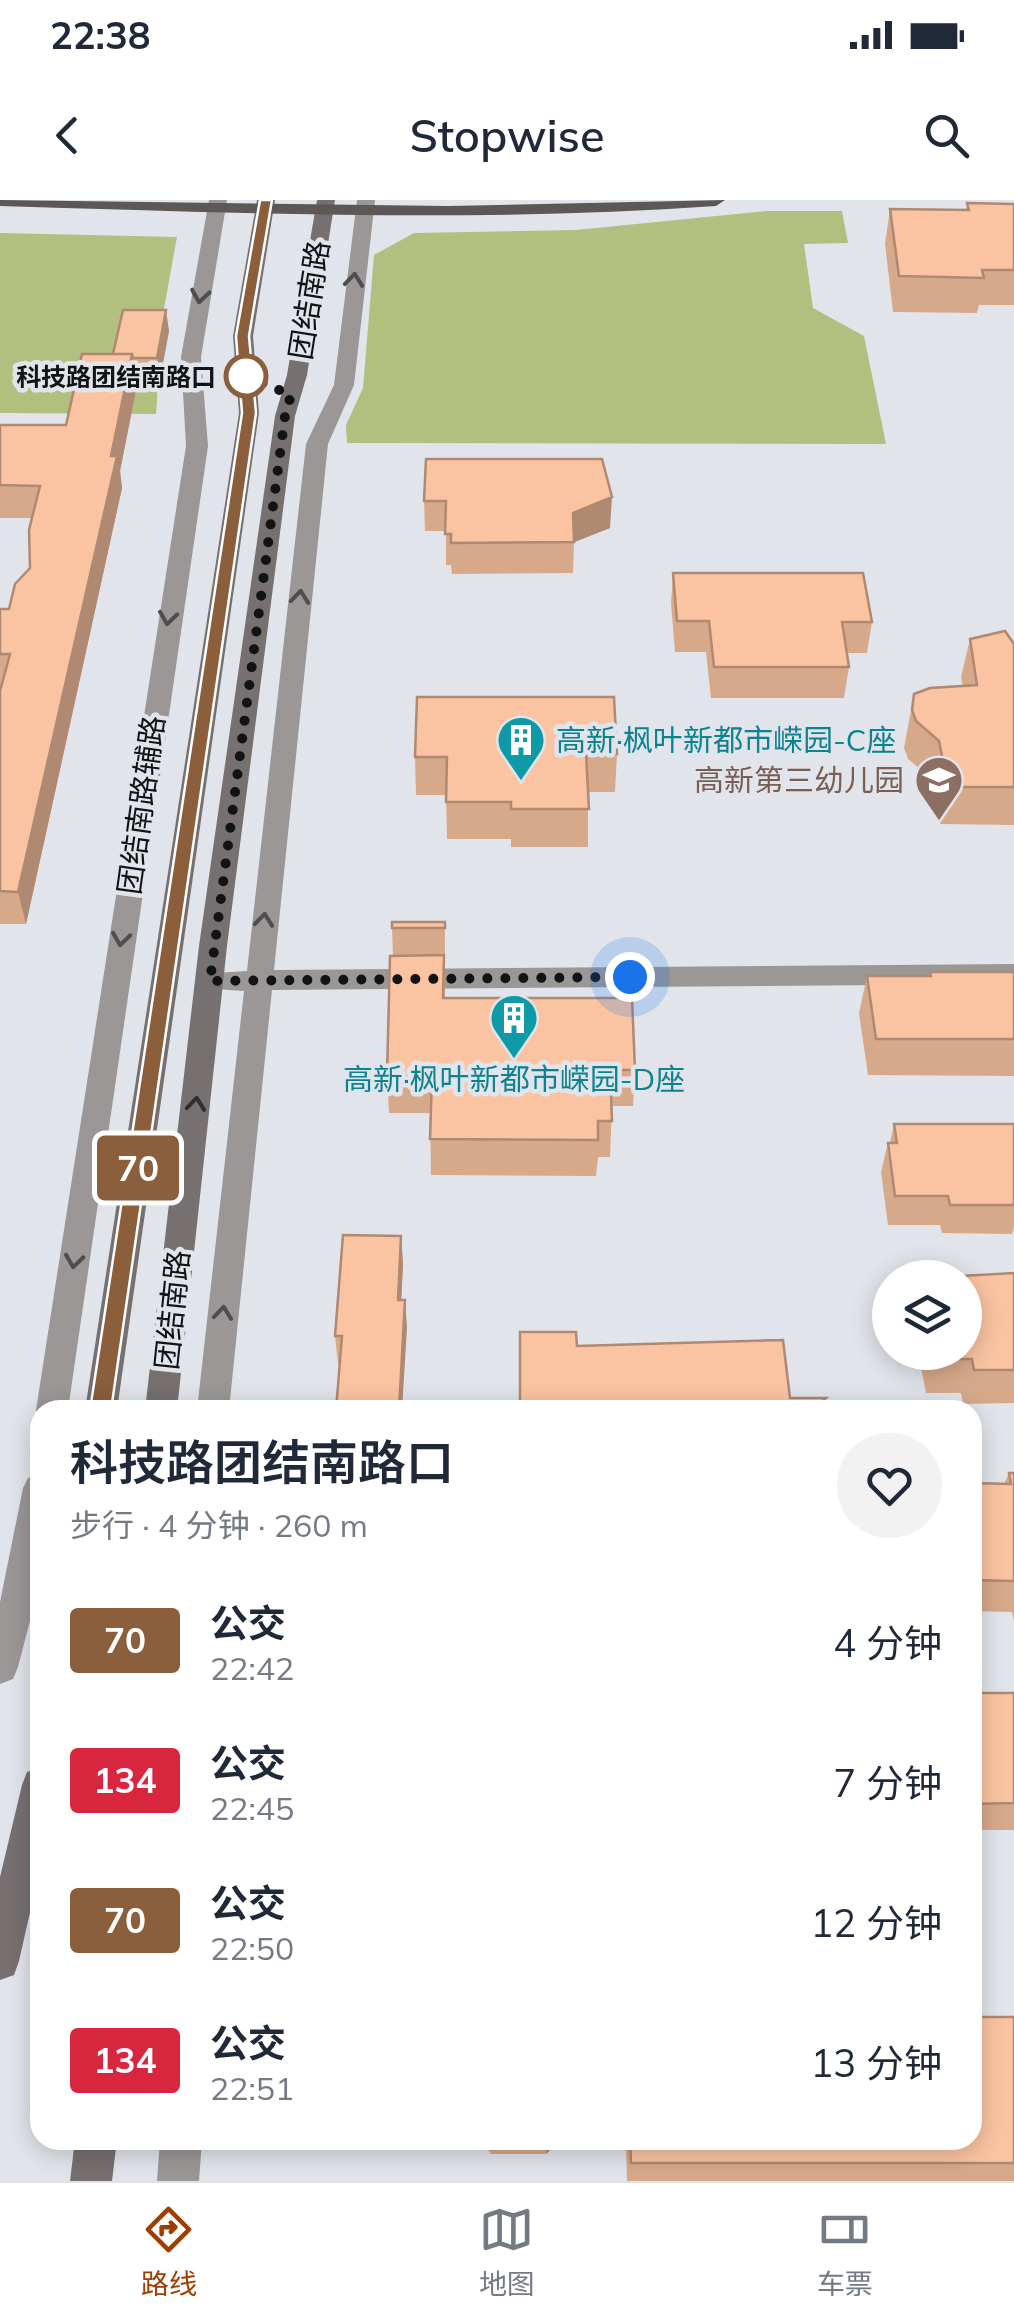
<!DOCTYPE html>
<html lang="zh">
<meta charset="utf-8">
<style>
:root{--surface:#fff;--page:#f2f2f3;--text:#1f2937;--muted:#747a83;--line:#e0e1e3;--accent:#a03d01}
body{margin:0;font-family:Mulish,"Noto Sans SC",sans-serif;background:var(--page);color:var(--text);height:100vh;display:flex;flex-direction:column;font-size:38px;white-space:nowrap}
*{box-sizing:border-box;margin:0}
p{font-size:32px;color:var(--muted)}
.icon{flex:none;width:55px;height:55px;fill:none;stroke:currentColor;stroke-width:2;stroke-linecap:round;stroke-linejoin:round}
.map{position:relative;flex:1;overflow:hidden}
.side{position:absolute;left:30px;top:1200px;width:952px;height:750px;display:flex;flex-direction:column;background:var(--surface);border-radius:30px;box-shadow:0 5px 25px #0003}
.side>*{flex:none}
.badge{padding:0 20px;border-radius:8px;font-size:35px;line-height:65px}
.controls{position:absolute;left:872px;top:1060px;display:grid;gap:20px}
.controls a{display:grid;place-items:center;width:110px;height:110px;border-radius:50%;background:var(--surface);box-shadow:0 5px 25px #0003;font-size:50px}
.you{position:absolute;width:50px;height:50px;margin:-25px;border:8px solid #fff;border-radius:50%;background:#1a73e8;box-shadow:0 0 0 15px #1a73e833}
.map>.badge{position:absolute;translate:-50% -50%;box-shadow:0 0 0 5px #fff}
.round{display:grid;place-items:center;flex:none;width:105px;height:105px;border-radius:52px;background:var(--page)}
.summary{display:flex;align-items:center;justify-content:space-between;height:170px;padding:0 40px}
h1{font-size:48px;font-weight:600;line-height:75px}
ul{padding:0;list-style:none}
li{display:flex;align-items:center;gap:30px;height:140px;padding:0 40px}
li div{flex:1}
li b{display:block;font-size:38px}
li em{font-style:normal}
li .badge{min-width:110px;font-weight:700;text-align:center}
.status{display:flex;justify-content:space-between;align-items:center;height:70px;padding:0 50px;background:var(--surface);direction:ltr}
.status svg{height:28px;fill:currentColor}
header{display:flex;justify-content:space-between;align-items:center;height:130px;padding:0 40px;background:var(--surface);font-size:45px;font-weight:600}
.menu{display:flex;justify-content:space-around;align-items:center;height:140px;border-top:2px solid var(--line);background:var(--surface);font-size:28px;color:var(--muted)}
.menu a{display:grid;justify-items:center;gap:5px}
.menu .selected{color:var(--accent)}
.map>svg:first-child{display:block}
.green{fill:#b1bf7f}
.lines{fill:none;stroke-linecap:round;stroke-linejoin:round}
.street{fill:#9a9796;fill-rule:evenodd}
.secondary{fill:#767170;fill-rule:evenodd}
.primary{fill:#5d5755;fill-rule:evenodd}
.wall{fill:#d7a98b}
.shaded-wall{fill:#af8971}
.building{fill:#fac4a2;stroke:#af8971;stroke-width:2.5}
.oneway{stroke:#4f4e4f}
.oneway2{stroke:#2f2f30}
.line{fill:#8b5e3c;stroke:#fff;stroke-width:2.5}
.walk{stroke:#111315;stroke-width:10;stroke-dasharray:0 18}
.stop-dot{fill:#fff;stroke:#8b5e3c;stroke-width:5}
.labels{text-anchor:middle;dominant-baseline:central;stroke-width:9;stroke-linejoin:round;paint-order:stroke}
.far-stop-label{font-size:25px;font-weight:bold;fill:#111315;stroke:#e1e5eb;text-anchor:end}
.street-label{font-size:30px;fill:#111315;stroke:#e1e5eb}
.culture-label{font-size:30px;fill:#0d838f;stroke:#e1e5eb;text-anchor:start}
.education-label{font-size:30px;fill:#785e54;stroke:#e1e5eb;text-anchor:end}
</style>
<div class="status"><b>22:38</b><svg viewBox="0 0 49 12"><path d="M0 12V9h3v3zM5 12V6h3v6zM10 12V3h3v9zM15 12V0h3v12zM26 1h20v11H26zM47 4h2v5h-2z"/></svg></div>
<header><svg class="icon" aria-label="back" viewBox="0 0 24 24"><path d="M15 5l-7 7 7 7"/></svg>Stopwise<svg class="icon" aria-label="search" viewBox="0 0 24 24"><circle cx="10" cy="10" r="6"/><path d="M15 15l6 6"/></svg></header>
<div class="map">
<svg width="1014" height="1981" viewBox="0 0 1014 1981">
<rect width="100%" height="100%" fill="#e1e5eb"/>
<path class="green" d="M766,11H842L848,43L804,44L813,108L864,136L886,244L347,243L346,225L363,188L374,55L414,33L576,30Z
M0,33L177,37L163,114L156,214L0,213Z"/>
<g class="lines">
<path class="street" d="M209,0H227L201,157L208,246L68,1210H40V1219L36,1210L186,246L181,157Z
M357,0H375L354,185L328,244L274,770L1014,764V784L272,790L229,1210H197L244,791L200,788L196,781L200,774L247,771L306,244L334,185Z
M40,1273V1382L18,1467L13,1479L0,1484V1402L23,1288L28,1278Z
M160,1940H202L199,1981H157Z"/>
<path class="secondary" d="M257,0H275L253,136L259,213L117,1210H85L239,213L233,136Z
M317,0H335L307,175L295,216L227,746L177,1210H145L199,746L275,216L287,175Z
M40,1567V1668L19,1761L14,1775L0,1780V1677L22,1585L27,1572Z
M75,1940H117L112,1981H70Z"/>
<path class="primary" d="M0,0L448,6L725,0L716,6C477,23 239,13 0,6Z"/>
</g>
<path class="wall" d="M967,3L1014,4V105H979L977,113L893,112L885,44L890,9L966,10Z
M169,131L160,179H136L137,185L120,271L122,288L26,724H0V409H9L30,368L32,318H0V225H66L113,154Z
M426,259L610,328L574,342L573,373L452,374L451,365H446V331H425L424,301Z
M673,373L872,422L867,453H846L849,467L844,498H711L706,452H675L671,403Z
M970,439L1014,444V625L940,624L931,578L908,559L904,548L914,494L963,486L961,477Z
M617,554L615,592H588V647H511V639H447L446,595H416L415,557Z
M445,722V798L635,870L633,906H612L610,957H598L596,976L431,975L430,913H389L387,876L393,756L392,728Z
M930,772H1014V876L868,875L859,813L867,776H929Z
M894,924H1014V1027L1012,1034L942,1033L940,1025H888L881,972L888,943H890Z
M401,1036L403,1064L401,1100L407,1128L338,1164L335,1136Z
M1014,1073V1203L963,1204L961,1193H926L918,1152H965Z
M1009,1273H1014V1421L1012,1412L972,1411V1283L1004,1284Z
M972,1493H1014V1630H972Z
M1014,1817V1981H627L626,1948H552L546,1954H491L487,1948H470L469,1940H972Z"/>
<path class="shaded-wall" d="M166,110L169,131L160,179L157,158Z
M132,154L137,185L120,271L122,288L26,724L18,692Z
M612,297L610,328L572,343L573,313Z
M401,1036L403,1064L400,1128L398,1100Z
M405,1100L407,1128L402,1210H399Z
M826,1198L823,1210H812Z
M547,1940H553L552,1948L546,1954Z"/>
<path class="building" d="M967,3L1014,4V70H982L984,78L899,76L890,9L969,10Z
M123,110H166L157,158H133L132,154H113Z
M82,154H132L111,256H117L18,692L0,691V491L10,454H0V409H9L15,384L30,368L29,330L40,286L0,285V225H66Z
M426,259H602L612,297L573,313L574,342L451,343V334H445L446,301H424Z
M673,373H863L872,422H842L849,467H714L709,421H677Z
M1005,431L1014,444V587H948L939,541L916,521L912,510L914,494L930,488L977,485L970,439Z
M417,497H614L617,554H586L589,609H511V602H446L447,557H415Z
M392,722H445V728H392Z
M444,755L443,798H632L635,870H610L612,921H598V940L430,939L432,876H387L390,756Z
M930,772H1014V839H876L867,776H931Z
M894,924H1014V1005H950L948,996H895L888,943H897Z
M343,1035L401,1036L398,1100H405L399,1210H336L342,1136H335Z
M1014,1073V1170H974L972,1159H936L935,1152H965V1078H926Z
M520,1132H576L577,1146L783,1140L790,1198H826L812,1210H520Z
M1009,1273H1014V1381L972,1380V1283L1011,1284Z
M972,1493H1014V1603L972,1604Z
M972,1817H1014V1963H631L630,1940H972Z"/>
<defs><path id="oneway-chevron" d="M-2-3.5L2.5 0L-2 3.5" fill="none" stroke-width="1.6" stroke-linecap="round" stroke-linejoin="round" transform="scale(2.5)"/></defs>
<g class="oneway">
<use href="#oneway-chevron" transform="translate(354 80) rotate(-84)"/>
<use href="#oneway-chevron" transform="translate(200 96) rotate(99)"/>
<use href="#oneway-chevron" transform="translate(300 397) rotate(-84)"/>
<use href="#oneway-chevron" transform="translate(168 418) rotate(98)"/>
<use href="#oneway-chevron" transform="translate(264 720) rotate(-84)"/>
<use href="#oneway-chevron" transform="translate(121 739) rotate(98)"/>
<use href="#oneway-chevron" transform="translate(74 1061) rotate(98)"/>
<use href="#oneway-chevron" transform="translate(223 1113) rotate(-84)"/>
</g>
<use class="oneway2" href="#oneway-chevron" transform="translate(196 904) rotate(-84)"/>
<path class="line" d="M260,0H272L249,136L256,213L111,1210L101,1219L90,1210L242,213L236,136Z"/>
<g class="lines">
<path class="walk" d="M246,176L291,195L285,216L210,781L630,777"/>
</g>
<defs>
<g id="building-pin" transform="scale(2.5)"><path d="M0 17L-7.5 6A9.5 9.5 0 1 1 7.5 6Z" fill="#0f9aa8" stroke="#e1e5eb"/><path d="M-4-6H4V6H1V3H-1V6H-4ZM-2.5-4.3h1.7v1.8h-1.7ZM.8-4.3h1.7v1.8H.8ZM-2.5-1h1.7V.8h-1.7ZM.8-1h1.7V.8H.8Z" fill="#fff"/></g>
<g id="school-pin" transform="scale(2.5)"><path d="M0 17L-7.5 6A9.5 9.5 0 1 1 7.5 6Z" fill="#8d6e63" stroke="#e1e5eb"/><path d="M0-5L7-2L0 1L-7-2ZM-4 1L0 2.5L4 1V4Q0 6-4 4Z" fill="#fff"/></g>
</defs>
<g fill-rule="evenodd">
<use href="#building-pin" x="521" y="540"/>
<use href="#school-pin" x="939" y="580"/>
<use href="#building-pin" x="514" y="818"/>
</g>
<circle class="stop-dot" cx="246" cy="176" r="20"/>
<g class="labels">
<g class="far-stop-label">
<text x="216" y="176">科技路团结南路口</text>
</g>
<g class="street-label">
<text transform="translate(309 100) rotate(-81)">团结南路</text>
<text transform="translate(141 605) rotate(-82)">团结南路辅路</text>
<text transform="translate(172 1110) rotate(-84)">团结南路</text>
</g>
<g class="culture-label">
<text x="556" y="540">高新·枫叶新都市嵘园-C座</text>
<text x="514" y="879" text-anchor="middle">高新·枫叶新都市嵘园-D座</text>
</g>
<g class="education-label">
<text x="904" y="580">高新第三幼儿园</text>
</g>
</g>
</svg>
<div class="controls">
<a><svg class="icon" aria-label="layers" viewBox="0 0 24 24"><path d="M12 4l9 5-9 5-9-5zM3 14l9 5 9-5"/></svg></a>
</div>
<div class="you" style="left:630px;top:777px"></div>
<b class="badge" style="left:138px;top:968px;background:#8b5e3c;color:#fff">70</b>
<section class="side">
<div class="summary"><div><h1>科技路团结南路口</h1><p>步行 · 4 分钟 · 260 m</p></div><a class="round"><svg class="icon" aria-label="heart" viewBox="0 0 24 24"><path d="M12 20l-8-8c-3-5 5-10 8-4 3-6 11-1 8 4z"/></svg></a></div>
<ul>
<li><span class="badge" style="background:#8b5e3c;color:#fff">70</span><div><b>公交</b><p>22:42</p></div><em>4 分钟</em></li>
<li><span class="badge" style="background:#d7263d;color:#fff">134</span><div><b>公交</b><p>22:45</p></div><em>7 分钟</em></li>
<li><span class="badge" style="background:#8b5e3c;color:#fff">70</span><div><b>公交</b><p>22:50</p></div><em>12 分钟</em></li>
<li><span class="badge" style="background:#d7263d;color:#fff">134</span><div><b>公交</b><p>22:51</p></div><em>13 分钟</em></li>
</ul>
</section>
</div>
<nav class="menu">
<a class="selected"><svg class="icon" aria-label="directions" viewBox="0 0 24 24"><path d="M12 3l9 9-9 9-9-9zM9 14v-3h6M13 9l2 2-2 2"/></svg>路线</a>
<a><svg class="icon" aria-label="map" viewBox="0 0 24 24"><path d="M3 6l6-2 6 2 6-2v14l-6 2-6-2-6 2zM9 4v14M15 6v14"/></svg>地图</a>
<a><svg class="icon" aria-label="tickets" viewBox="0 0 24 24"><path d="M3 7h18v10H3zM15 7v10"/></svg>车票</a>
</nav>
